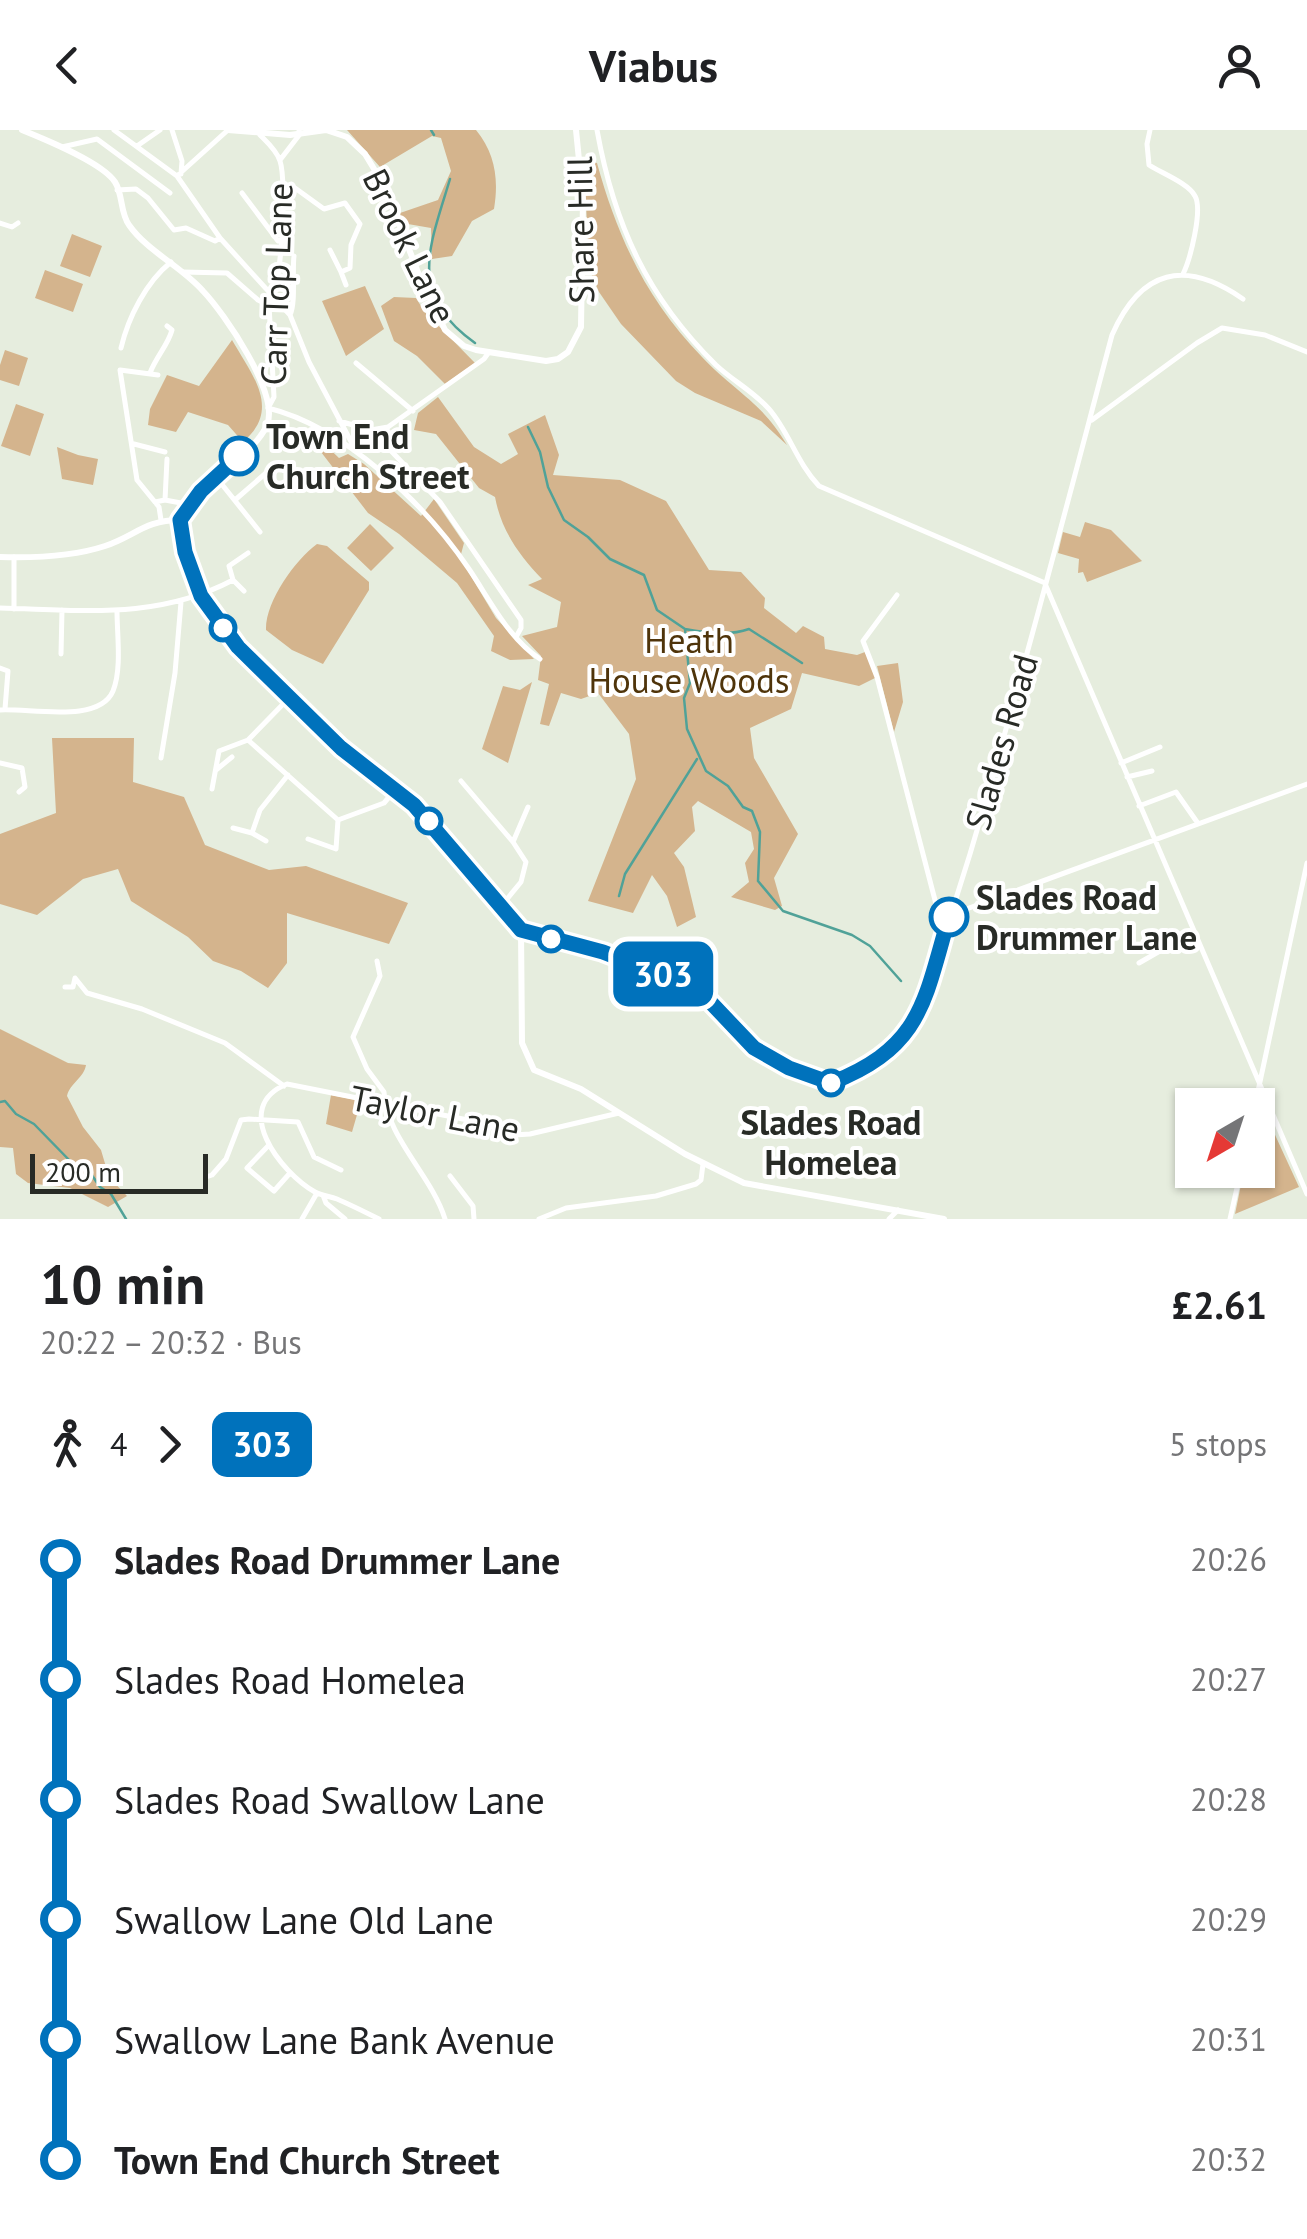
<!DOCTYPE html>
<meta charset="utf-8">
<style>
:root{--surface:#fff;--page:#f6f6f6;--text:#202124;--muted:#757577}
body{margin:0;font-family:"PT Sans",sans-serif;background:var(--page);color:var(--text);height:100vh;display:flex;flex-direction:column;font-size:38px;white-space:nowrap}
*{box-sizing:border-box;margin:0}
p{font-size:32px;color:var(--muted)}
.icon{flex:none;width:55px;height:55px;fill:none;stroke:currentColor;stroke-width:2;stroke-linecap:round;stroke-linejoin:round}
.map{position:relative;height:1089px;overflow:hidden}
.drawer{display:flex;flex-direction:column;background:var(--surface);flex:1}
.drawer>*{flex:none}
.badge{padding:0 20px;border-radius:15px;font-size:35px;line-height:65px}
.needle{width:65px;rotate:219deg}
.fabs{position:absolute;left:1175px;top:958px;display:grid;gap:20px}
.fabs a{display:grid;place-items:center;width:100px;height:100px;border-radius:0px;background:var(--surface);box-shadow:0 2px 8px #0004;font-size:50px}
.scale{position:absolute;left:30px;bottom:25px;width:178px;box-sizing:border-box;padding-left:10px;border:5px solid #282b26;border-top:0;font-size:28px;line-height:35px;white-space:nowrap;color:#282b26;-webkit-text-stroke:8px #fff;paint-order:stroke}
.map>.badge{position:absolute;translate:-50% -50%;box-shadow:0 0 0 5px #fff}
.legs{display:flex;align-items:center;gap:15px;height:110px;padding:0 40px;font-size:32px}
.legs p{margin-inline-start:auto}
.overview{display:flex;align-items:center;justify-content:space-between;height:170px;padding:0 40px}
h1{font-size:55px;font-weight:700;line-height:75px}
ul{padding:0 40px;list-style:none}
li{display:flex;align-items:center;gap:35px;height:120px;font-size:38px}
li i{display:grid;place-items:center;width:15px;height:100%;margin:0 12px;background:currentColor}
li i::after{content:'';width:25px;height:25px;margin:-12px;border:8px solid;border-radius:50%;background:var(--surface)}
li p{margin-inline-start:auto}
li:first-child i{background:linear-gradient(#0000 50%,currentColor 0)}
li:last-child i{background:linear-gradient(currentColor 50%,#0000 0)}
header{display:flex;justify-content:space-between;align-items:center;height:130px;padding:0 40px;background:var(--surface);font-size:45px;font-weight:700}
.map>svg:first-child{display:block}
.green{fill:#d4b48d}
.lines{fill:none;stroke-linecap:round;stroke-linejoin:round}
.stream{stroke:#50a298;stroke-width:2.5}
.minor{stroke:#fff;stroke-width:5}
.tertiary{stroke:#fff;stroke-width:6}
.line-1-casing{stroke:#fff;stroke-width:22}
.line-1{stroke:#0072bc;stroke-width:15}
.stop-1-dot{fill:#fff;stroke:#0072bc;stroke-width:5}
.labels{text-anchor:middle;dominant-baseline:central;stroke-width:8;stroke-linejoin:round;paint-order:stroke}
.street-label{font-size:35px;fill:#282b26;stroke:#fff}
.stop-label{font-size:35px;font-weight:bold;fill:#282b26;stroke:#fff;text-anchor:start}
.park-label{font-size:35px;fill:#4f340a;stroke:#fff}
</style>
<header><svg class="icon" aria-label="back" viewBox="0 0 24 24"><path d="M15 5l-7 7 7 7"/></svg>Viabus<svg class="icon" aria-label="person" viewBox="0 0 24 24"><circle cx="12" cy="8" r="4"/><path d="M4 21q1-7 8-7t8 7"/></svg></header>
<div class="map">
<svg width="1307" height="1089" viewBox="0 0 1307 1089">
<rect width="100%" height="100%" fill="#e6edde"/>
<path class="green" d="M347,0H476C495,23 499,49 494,79L472,91L452,126L432,129L431,98L402,93L400,83L438,70L451,41L441,8L432,6L380,37Z
M584,29L597,33C618,109 647,170 702,227C735,262 761,271 787,315L761,291L695,263L676,251L621,194L599,162L589,139Z
M72,104L102,116L90,147L60,136Z
M45,140L83,154L73,182L35,168Z
M365,156L384,199L346,226L322,171Z
M394,167L416,168L424,181L475,233L445,254L417,226L394,211L381,176Z
M232,210C252,245 282,279 243,312L228,295L188,282L176,302L148,295L150,279L167,245L199,256Z
M5,220L28,228L19,256L0,250V235Z
M438,267L474,317L501,334L518,324L508,304L545,285L559,325L553,345L620,350L666,371L709,440L741,442L765,468L764,478L796,503L803,496L824,507L825,519L857,525L865,522L877,547L859,556L802,543L791,579L750,598L754,628L798,704L774,748L782,776L775,780L731,767L749,752L745,733L754,719L751,702L698,671L692,677L695,701L674,723L684,737L696,787L677,797L667,766L652,745L633,783L588,771L636,649L629,604L598,563L581,569L561,563L549,596L540,594L549,554L538,550L541,526L522,506L557,497L561,472L528,455L542,449C519,425 501,400 495,367L479,358L436,304L414,300L418,283Z
M16,274L44,284L30,326L1,316Z
M315,305L339,328L348,324L364,334L421,386L434,369L464,413L460,428L496,488L534,529L510,530L491,521L494,506L457,453L399,404L368,383L321,322Z
M57,317L78,325L98,329L93,355L62,349Z
M1085,392L1111,400L1142,431L1087,452L1083,442L1078,443L1079,429L1058,423L1063,402L1080,407Z
M370,394L394,418L371,441L347,418Z
M317,414L327,416L369,452V460L323,534L292,520L266,500C265,472 295,430 317,414Z
M898,533L903,572L894,602L877,536Z
M532,552L508,633L482,619L503,556L520,560Z
M52,608H134L133,652L184,667L205,715L269,740L306,736L408,773L389,814L287,783V833L268,858L241,841L213,831L188,807L131,771L118,739L83,749L37,785L0,774V704L56,683Z
M0,899L68,933L86,935C84,948 70,953 67,966L83,997L101,1020L109,1047L127,1066L108,1077L70,1058L28,1053L16,1044L13,1018L0,1017Z
M331,965L361,971L352,1002L326,994Z
M1259,970L1299,1057L1235,1084L1244,1040H1258Z"/>
<g class="lines">
<path class="stream" d="M431,0L434,5
M450,49C430,116 406,164 475,213
M528,297L540,322L548,357L564,390L588,407L610,429L644,445L657,480L685,499L690,553L684,568L687,599L706,641L728,656L743,677L752,681L760,702L758,751L783,781L852,805L870,816L901,851
M685,499C705,503 730,506 749,499L802,533
M619,766L625,744L697,629
M0,972L5,971L16,984L34,994L74,1035L89,1041L100,1057L111,1064L126,1089"/>
<path class="minor" d="M114,0L177,46L220,108L290,185L309,232L355,319
M172,0L182,31L181,44
M597,0C614,94 647,167 716,235C733,251 753,261 769,279C789,302 797,333 819,356L1045,453
M1150,0L1147,14L1149,35C1161,43 1188,53 1195,66C1203,80 1190,130 1183,144
M260,5C267,12 277,21 280,31C287,51 282,161 269,175L274,267L268,278C345,297 425,374 469,439C490,470 508,508 540,529
M137,16L160,0
M62,17L97,9L170,63
M280,30L300,4L299,0
M177,46L228,0
M282,57L295,58L324,79L345,73L360,94L351,115L350,138L341,142L346,155
M117,60L136,59L148,68L174,100L186,98L215,111L220,108
M242,63L278,111
M0,93L12,97L18,93
M330,120L341,142
M182,142L227,143L258,170L268,175
M290,185C296,173 292,142 294,126
M121,218C128,188 146,152 171,132
M356,233L413,281
M150,243C156,227 168,215 172,200L167,196
M158,245L120,240L137,350L159,377L161,390
M1092,290L1197,213L1222,198L1265,205L1307,222
M339,291L371,300L388,297L484,229L489,222
M371,300L440,372L521,490V498L516,507
M134,314L165,322
M216,347L260,402
M165,370L167,329
M235,370L274,336
M155,372L165,370L181,373
M14,427V479
M233,450L229,436L248,423
M1046,456L1307,1064
M897,465L863,511L877,547L943,801
M0,478C83,480 157,490 233,450L244,461
M61,524L62,480
M0,538L8,541L5,579
M0,580C30,578 99,594 113,561C122,539 117,505 117,481
M248,610L289,568
M161,628L175,543L181,472
M0,633L22,638L25,657L19,662
M1121,633L1160,617
M216,640L232,627
M1127,647L1152,641
M461,651L513,712L526,732L521,752L502,775
M212,659L219,621L248,610L338,690
M1139,676L1176,662L1197,692
M233,698L252,703L260,680L288,645
M252,703L266,711
M308,709L336,719L338,690L384,673L396,659
M513,712L528,677
M950,785L1307,654
M521,800C568,809 678,838 712,870C748,905 754,925 805,944C813,947 825,953 833,952C857,949 900,916 913,896C925,877 929,853 936,832C947,796 959,760 970,724C1021,552 1066,378 1112,205C1141,139 1185,129 1243,169
M377,831L380,846L353,907L367,939L384,962C386,1007 432,1046 445,1089
M1139,833L1193,802
M65,857H73L75,848L87,863L142,879L225,913L284,956
M1255,975L1307,733
M269,1015L247,1038L274,1061L290,1043
M450,1046L473,1076L474,1089
M206,1047L212,1045L226,1029L241,990L249,989L298,992L314,1027L341,1040
M323,1065L326,1073L345,1089
M302,1089L317,1063
M379,1089C365,1082 351,1075 337,1069C330,1066 322,1066 315,1062C280,1042 230,977 287,954L483,993L514,1005L530,1004L619,983
M539,1089L566,1078L656,1066L696,1054L701,1050L703,1034
M889,1089L898,1080
M1230,1089L1241,1040"/>
<path class="tertiary" d="M22,0C44,9 102,32 115,52C123,64 120,83 129,95C147,121 182,137 203,161C224,183 280,264 267,295C253,327 199,352 180,390
M228,0L290,5L326,0L347,7L365,24L385,57L419,145L445,200L464,216L476,220L546,231L558,229L568,222L581,197L583,70L576,0
M180,390L185,422L201,466L238,517L341,618L414,675L521,800L522,913L534,940L581,959L685,1024L744,1053L944,1089
M0,427C34,428 72,427 105,416C135,406 145,390 180,390"/>
</g>
<g class="lines">
<g class="line-1-casing">
<path id="line-1" d="M239,326L201,361L180,390L185,422L201,466L238,517L341,618L414,675L521,800L603,822L698,859L754,918L789,938L831,953C922,917 924,872 949,787"/>
</g>
<use href="#line-1" class="line-1"/>
</g>
<g class="stop-1-dot">
<circle cx="239" cy="326" r="18"/>
<circle cx="223" cy="498" r="12"/>
<circle cx="429" cy="691" r="12"/>
<circle cx="949" cy="787" r="18"/>
<circle cx="551" cy="809" r="12"/>
<circle cx="831" cy="953" r="12"/>
</g>
<g class="labels">
<g class="street-label">
<text transform="translate(580 100) rotate(-91)">Share Hill</text>
<text transform="translate(410 116) rotate(64)">Brook Lane</text>
<text transform="translate(276 154) rotate(-88)">Carr Top Lane</text>
<text transform="translate(1001 612) rotate(-74)">Slades Road</text>
<text transform="translate(435 983) rotate(11)">Taylor Lane</text>
</g>
<g class="stop-label">
<text x="266" y="306">Town End<tspan x="266" dy="40">Church Street</tspan></text>
<text x="976" y="767">Slades Road<tspan x="976" dy="40">Drummer Lane</tspan></text>
<text x="831" y="992" text-anchor="middle">Slades Road<tspan x="831" dy="40">Homelea</tspan></text>
</g>
<g class="park-label">
<text x="689" y="510">Heath<tspan x="689" dy="40">House Woods</tspan></text>
</g>
</g>
</svg>
<div class="fabs">
<a><svg class="needle" viewBox="-14 -14 28 28"><path d="M0-13l5 13h-10z" fill="#e53935"/><path d="M0 13l5-13h-10z" fill="#757577"/></svg></a>
</div>
<div class="scale">200 m</div>
<b class="badge" style="left:663px;top:844px;background:#0072bc;color:#fff">303</b>
</div>
<section class="drawer">
<div class="overview"><div><h1>10 min</h1><p>20:22 – 20:32 · Bus</p></div><b>£2.61</b></div>
<div class="legs"><svg class="icon" aria-label="walk" viewBox="0 0 24 24"><circle cx="13" cy="4" r="2"/><path d="M13 8l-2 6 4 7M11 14l-3 7M7 12l3-4h3l4 4"/></svg>4<svg class="icon" aria-label="forward" viewBox="0 0 24 24"><path d="M9 5l7 7-7 7"/></svg><b class="badge" style="background:#0072bc;color:#fff">303</b><p>5 stops</p></div>
<ul>
<li><i style="color:#0072bc"></i><b>Slades Road Drummer Lane</b><p>20:26</p></li>
<li><i style="color:#0072bc"></i><span>Slades Road Homelea</span><p>20:27</p></li>
<li><i style="color:#0072bc"></i><span>Slades Road Swallow Lane</span><p>20:28</p></li>
<li><i style="color:#0072bc"></i><span>Swallow Lane Old Lane</span><p>20:29</p></li>
<li><i style="color:#0072bc"></i><span>Swallow Lane Bank Avenue</span><p>20:31</p></li>
<li><i style="color:#0072bc"></i><b>Town End Church Street</b><p>20:32</p></li>
</ul>
</section>
